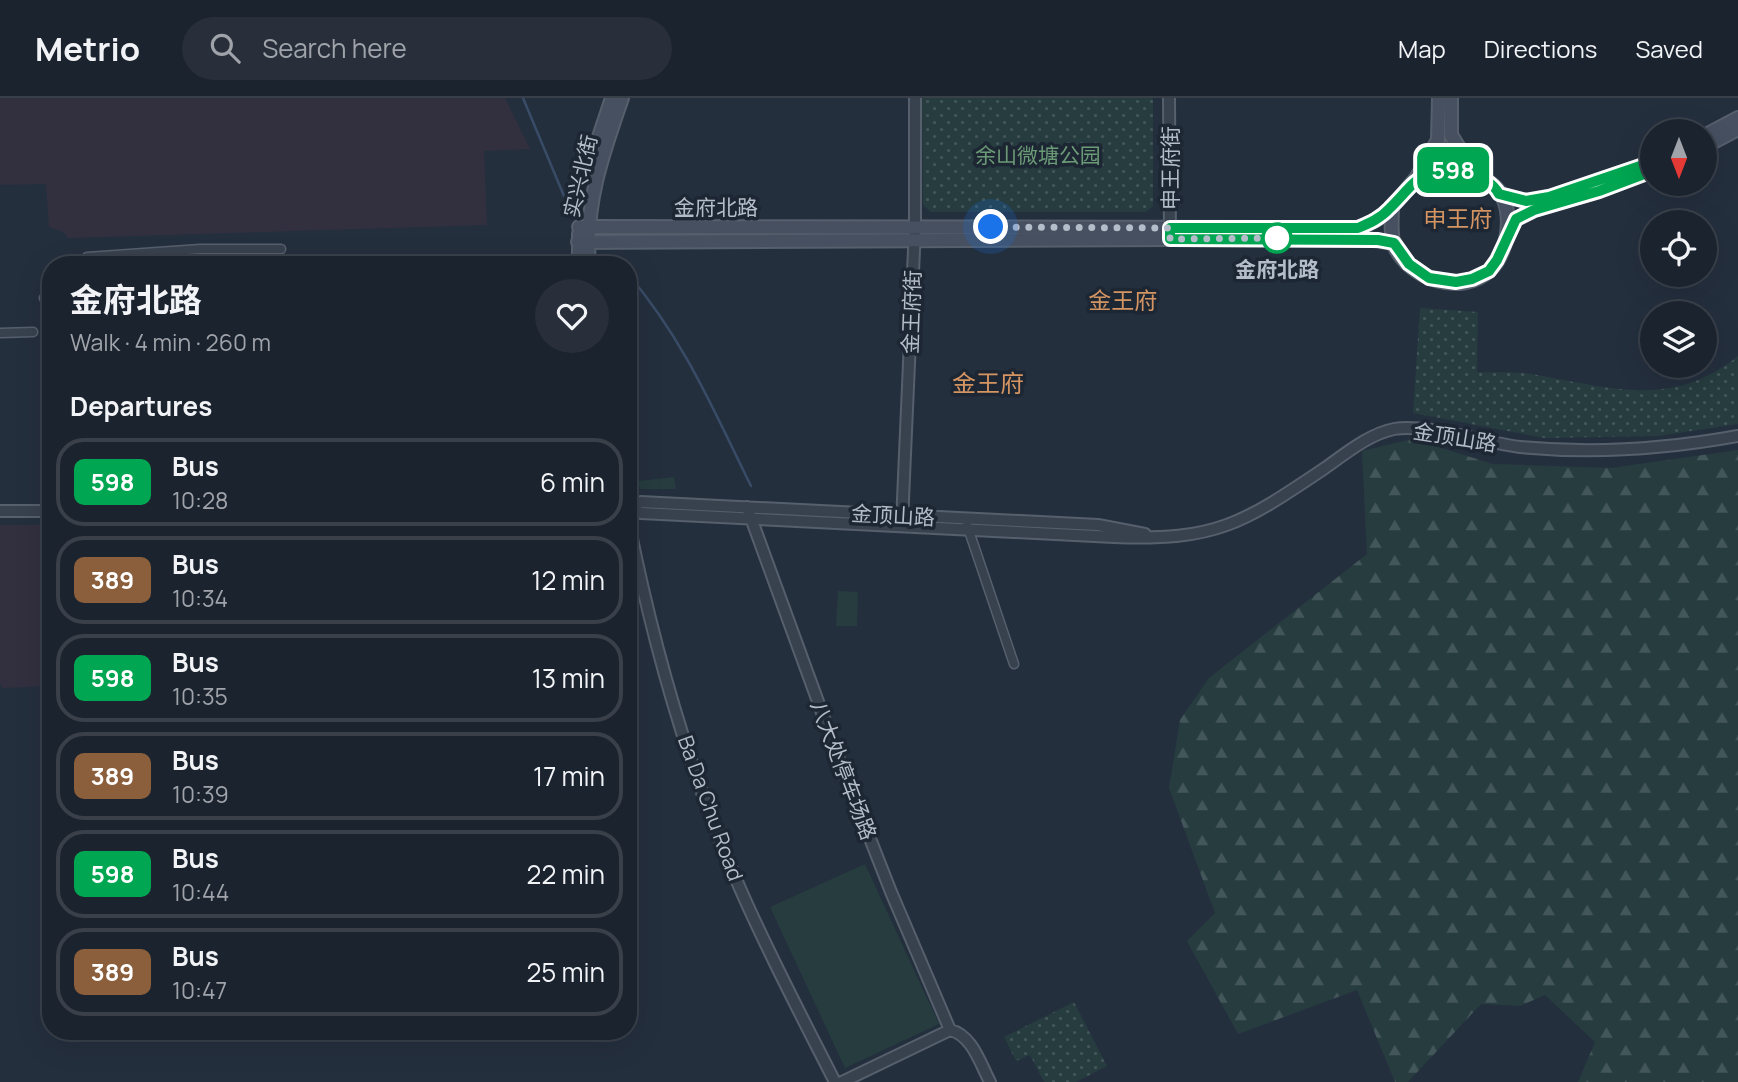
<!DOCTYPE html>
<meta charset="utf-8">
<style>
:root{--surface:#1b232e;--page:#282f3a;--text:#f1f3f6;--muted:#a0a4aa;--line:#39404a}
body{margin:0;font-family:Manrope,"Noto Sans SC",sans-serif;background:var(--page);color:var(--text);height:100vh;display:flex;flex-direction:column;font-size:26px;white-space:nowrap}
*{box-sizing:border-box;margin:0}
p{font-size:23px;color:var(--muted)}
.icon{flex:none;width:38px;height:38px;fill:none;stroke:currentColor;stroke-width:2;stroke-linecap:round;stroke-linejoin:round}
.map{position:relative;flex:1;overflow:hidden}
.details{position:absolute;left:42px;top:158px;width:595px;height:784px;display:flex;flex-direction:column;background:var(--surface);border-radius:28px;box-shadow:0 7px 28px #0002,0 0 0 2px var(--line)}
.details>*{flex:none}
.badge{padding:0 14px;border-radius:10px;font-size:24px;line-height:46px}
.needle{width:46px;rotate:180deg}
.controls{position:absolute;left:1640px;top:21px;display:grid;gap:14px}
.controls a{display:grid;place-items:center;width:77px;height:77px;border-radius:50%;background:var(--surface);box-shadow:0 7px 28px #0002,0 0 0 2px var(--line);font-size:35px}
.you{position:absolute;width:35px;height:35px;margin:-18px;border:5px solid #fff;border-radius:50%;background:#1a73e8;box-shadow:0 0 0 10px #1a73e833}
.map>.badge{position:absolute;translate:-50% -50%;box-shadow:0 0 0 4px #fff}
h2{padding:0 28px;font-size:26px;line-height:63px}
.round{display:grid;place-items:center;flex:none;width:74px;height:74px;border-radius:37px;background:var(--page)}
.head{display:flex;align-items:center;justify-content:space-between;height:119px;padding:0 28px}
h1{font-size:33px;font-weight:700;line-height:52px}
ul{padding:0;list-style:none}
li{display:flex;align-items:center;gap:21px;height:88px;margin:0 14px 10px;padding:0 14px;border:4px solid var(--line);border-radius:28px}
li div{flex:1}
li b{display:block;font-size:26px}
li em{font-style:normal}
li .badge{min-width:77px;font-weight:700;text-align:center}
header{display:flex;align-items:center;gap:42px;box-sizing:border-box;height:98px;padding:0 35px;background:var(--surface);border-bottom:2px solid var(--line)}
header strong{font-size:33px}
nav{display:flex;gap:38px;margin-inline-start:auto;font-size:24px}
.search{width:490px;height:63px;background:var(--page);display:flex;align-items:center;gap:18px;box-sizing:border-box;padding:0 24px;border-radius:38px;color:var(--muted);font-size:26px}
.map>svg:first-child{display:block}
.medical{fill:#32303f}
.grass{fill:url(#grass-dots)}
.forest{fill:url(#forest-firs)}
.garden{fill:#263c3f}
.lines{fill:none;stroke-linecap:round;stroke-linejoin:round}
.stream{stroke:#394c67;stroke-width:2.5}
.minor-casing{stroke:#565f6c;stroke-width:11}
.tertiary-casing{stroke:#565f6c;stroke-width:14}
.secondary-casing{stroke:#565f6c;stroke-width:16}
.minor{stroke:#38414e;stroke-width:8}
.tertiary{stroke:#38414e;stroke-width:10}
.secondary{stroke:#465061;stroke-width:12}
.line-casing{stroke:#fff;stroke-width:16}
.line{stroke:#00a651;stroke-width:10}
.walk{stroke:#b4bcc9;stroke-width:7;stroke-dasharray:0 12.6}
.stop-dot{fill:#fff;stroke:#00a651;stroke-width:3.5}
.labels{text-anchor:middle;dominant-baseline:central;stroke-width:7;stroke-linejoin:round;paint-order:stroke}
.park-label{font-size:21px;fill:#6b9a76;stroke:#1d2633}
.street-label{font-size:21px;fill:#b4bcc9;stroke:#1d2633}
.stop-label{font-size:21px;font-weight:bold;fill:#b4bcc9;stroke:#1d2633}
.neighbourhood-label{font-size:23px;fill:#d59563;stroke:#1d2633}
.quarter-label{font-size:24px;fill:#d59563;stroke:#1d2633}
</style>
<header>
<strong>Metrio</strong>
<div class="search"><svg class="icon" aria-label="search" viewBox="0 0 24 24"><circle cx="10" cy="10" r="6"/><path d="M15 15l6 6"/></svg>Search here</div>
<nav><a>Map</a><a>Directions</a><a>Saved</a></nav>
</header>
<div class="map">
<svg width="1738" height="984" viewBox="0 0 1738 984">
<defs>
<pattern id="grass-dots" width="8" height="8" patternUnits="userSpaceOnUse" patternTransform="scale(1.75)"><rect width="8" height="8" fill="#263c3f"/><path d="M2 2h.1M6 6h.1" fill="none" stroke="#435659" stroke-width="1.8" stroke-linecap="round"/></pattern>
<pattern id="forest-firs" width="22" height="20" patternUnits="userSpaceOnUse" patternTransform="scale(1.75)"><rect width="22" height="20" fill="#263c3f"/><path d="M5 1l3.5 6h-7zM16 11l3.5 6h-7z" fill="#435659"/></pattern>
</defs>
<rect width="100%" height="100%" fill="#242f3e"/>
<path class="medical" d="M0,0H505L530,51L484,53L487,127L68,140L63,134L49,129L46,86L0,87Z
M0,427H51V588L2,590L0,585Z"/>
<path class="grass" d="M922,0H1153V108L1146,114H931L923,107Z
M1420,210L1478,214L1477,274C1497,275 1518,273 1537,277C1611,290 1672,311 1738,258V326L1658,338L1544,340L1413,315Z
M1074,904L1107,968L1076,984H1044L1030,957L1016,963L1004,939Z"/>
<path class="forest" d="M1412,341L1493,366L1611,370L1738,352V984H1578L1595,944L1545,897L1520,908L1481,906L1408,984H1395L1357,892L1238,936L1187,843L1215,815L1169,690L1180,622L1209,580L1367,456L1362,353Z"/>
<path class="garden" d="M674,379L676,391H640L638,383Z
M838,493L858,494L857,528H836Z
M865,766L939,926L845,970L770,809Z"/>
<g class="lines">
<path class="stream" d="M523,0L564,98
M614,159L620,166
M628,176C684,242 713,311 751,388"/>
<g class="minor-casing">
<path id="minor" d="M80,166L87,159L200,151H281
M44,200L51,199
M0,235L33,234
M967,427L1014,566"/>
</g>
<g class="tertiary-casing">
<path id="tertiary" d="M1169,0L1170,137
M747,409L840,664L891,794L950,932
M628,411L641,404L1098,427L1145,436
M628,412L641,415L1114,439C1216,443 1242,426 1325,370C1345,356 1369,336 1394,331C1425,325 1486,345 1520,349C1592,356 1667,351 1738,338
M0,413H51
M628,421C653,547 688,671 739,788C768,855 802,919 835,984
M902,424L915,129V0
M842,984L950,932C972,937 980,965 990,984"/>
</g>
<g class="secondary-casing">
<path id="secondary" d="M1451,0V37L1476,77
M1704,38L1738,20
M1704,49L1738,31
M590,66L612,0
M1437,72C1458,72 1477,74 1493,87C1516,106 1510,153 1490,172C1461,199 1409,181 1394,147C1390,135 1392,121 1392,109L1417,79Z
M1417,79L1438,42L1439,0
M1499,96L1526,103L1549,99L1652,64
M579,129L1358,130L1376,122L1392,109
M579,136V166
M1508,136L1516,121L1534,112L1599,93L1652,73
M578,144L1361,140L1394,145
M589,166C584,108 603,54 622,0
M628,381L631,393L628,404"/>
</g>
<use href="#minor" class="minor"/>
<use href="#tertiary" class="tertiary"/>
<use href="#secondary" class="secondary"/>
</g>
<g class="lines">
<g class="line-casing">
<path id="line" d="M1652,64L1549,99L1526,103L1499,96C1493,85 1480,78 1468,75C1424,64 1417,83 1390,110C1381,120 1370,125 1358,130H1170V141L1378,142L1394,145L1409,166L1429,180L1456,184L1472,181L1489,173L1497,162L1516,121L1534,112L1599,93L1652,73"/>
</g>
<use href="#line" class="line"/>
<path class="walk" d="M991,129L1170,130V141L1277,140"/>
</g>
<circle class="stop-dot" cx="1277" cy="140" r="14"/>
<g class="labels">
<g class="park-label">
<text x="1038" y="57">余山微塘公园</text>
</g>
<g class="street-label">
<text transform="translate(1170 70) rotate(-90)">申王府街</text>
<text transform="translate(580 78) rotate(-77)">实兴北街</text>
<text x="716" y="109">金府北路</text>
<text transform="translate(911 214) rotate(-88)">金王府街</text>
<text transform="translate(1455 339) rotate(9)">金顶山路</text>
<text transform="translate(893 417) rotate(3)">金顶山路</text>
<text transform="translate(844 672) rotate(69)">八大处停车场路</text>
<text transform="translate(711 710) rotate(70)">Ba Da Chu Road</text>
</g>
<g class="stop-label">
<text x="1277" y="171">金府北路</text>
</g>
<g class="neighbourhood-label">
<text x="1458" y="120">申王府</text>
<text x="1123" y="202">金王府</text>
</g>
<g class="quarter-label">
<text x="988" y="284">金王府</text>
</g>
</g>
</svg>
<div class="controls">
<a><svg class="needle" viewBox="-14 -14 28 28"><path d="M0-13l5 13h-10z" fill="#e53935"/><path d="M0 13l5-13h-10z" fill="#a0a4aa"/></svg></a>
<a><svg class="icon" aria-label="locate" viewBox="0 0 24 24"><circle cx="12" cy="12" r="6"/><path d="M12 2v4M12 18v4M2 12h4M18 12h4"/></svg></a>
<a><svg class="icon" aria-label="layers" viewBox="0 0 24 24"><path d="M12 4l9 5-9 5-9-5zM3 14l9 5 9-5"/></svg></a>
</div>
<div class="you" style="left:991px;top:129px"></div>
<b class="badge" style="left:1453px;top:72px;background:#00a651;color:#fff">598</b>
<section class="details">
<div class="head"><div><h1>金府北路</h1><p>Walk · 4 min · 260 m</p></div><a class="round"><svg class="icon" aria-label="heart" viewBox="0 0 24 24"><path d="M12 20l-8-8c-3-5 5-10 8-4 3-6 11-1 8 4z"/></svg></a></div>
<h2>Departures</h2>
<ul>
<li><span class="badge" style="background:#00a651;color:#fff">598</span><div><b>Bus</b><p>10:28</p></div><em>6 min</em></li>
<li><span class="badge" style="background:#8b5e3c;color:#fff">389</span><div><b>Bus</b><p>10:34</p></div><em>12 min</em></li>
<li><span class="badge" style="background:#00a651;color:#fff">598</span><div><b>Bus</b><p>10:35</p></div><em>13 min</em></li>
<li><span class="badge" style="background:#8b5e3c;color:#fff">389</span><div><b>Bus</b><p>10:39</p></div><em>17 min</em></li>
<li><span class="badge" style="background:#00a651;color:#fff">598</span><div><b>Bus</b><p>10:44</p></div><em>22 min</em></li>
<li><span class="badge" style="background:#8b5e3c;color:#fff">389</span><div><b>Bus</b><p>10:47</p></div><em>25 min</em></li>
</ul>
</section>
</div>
